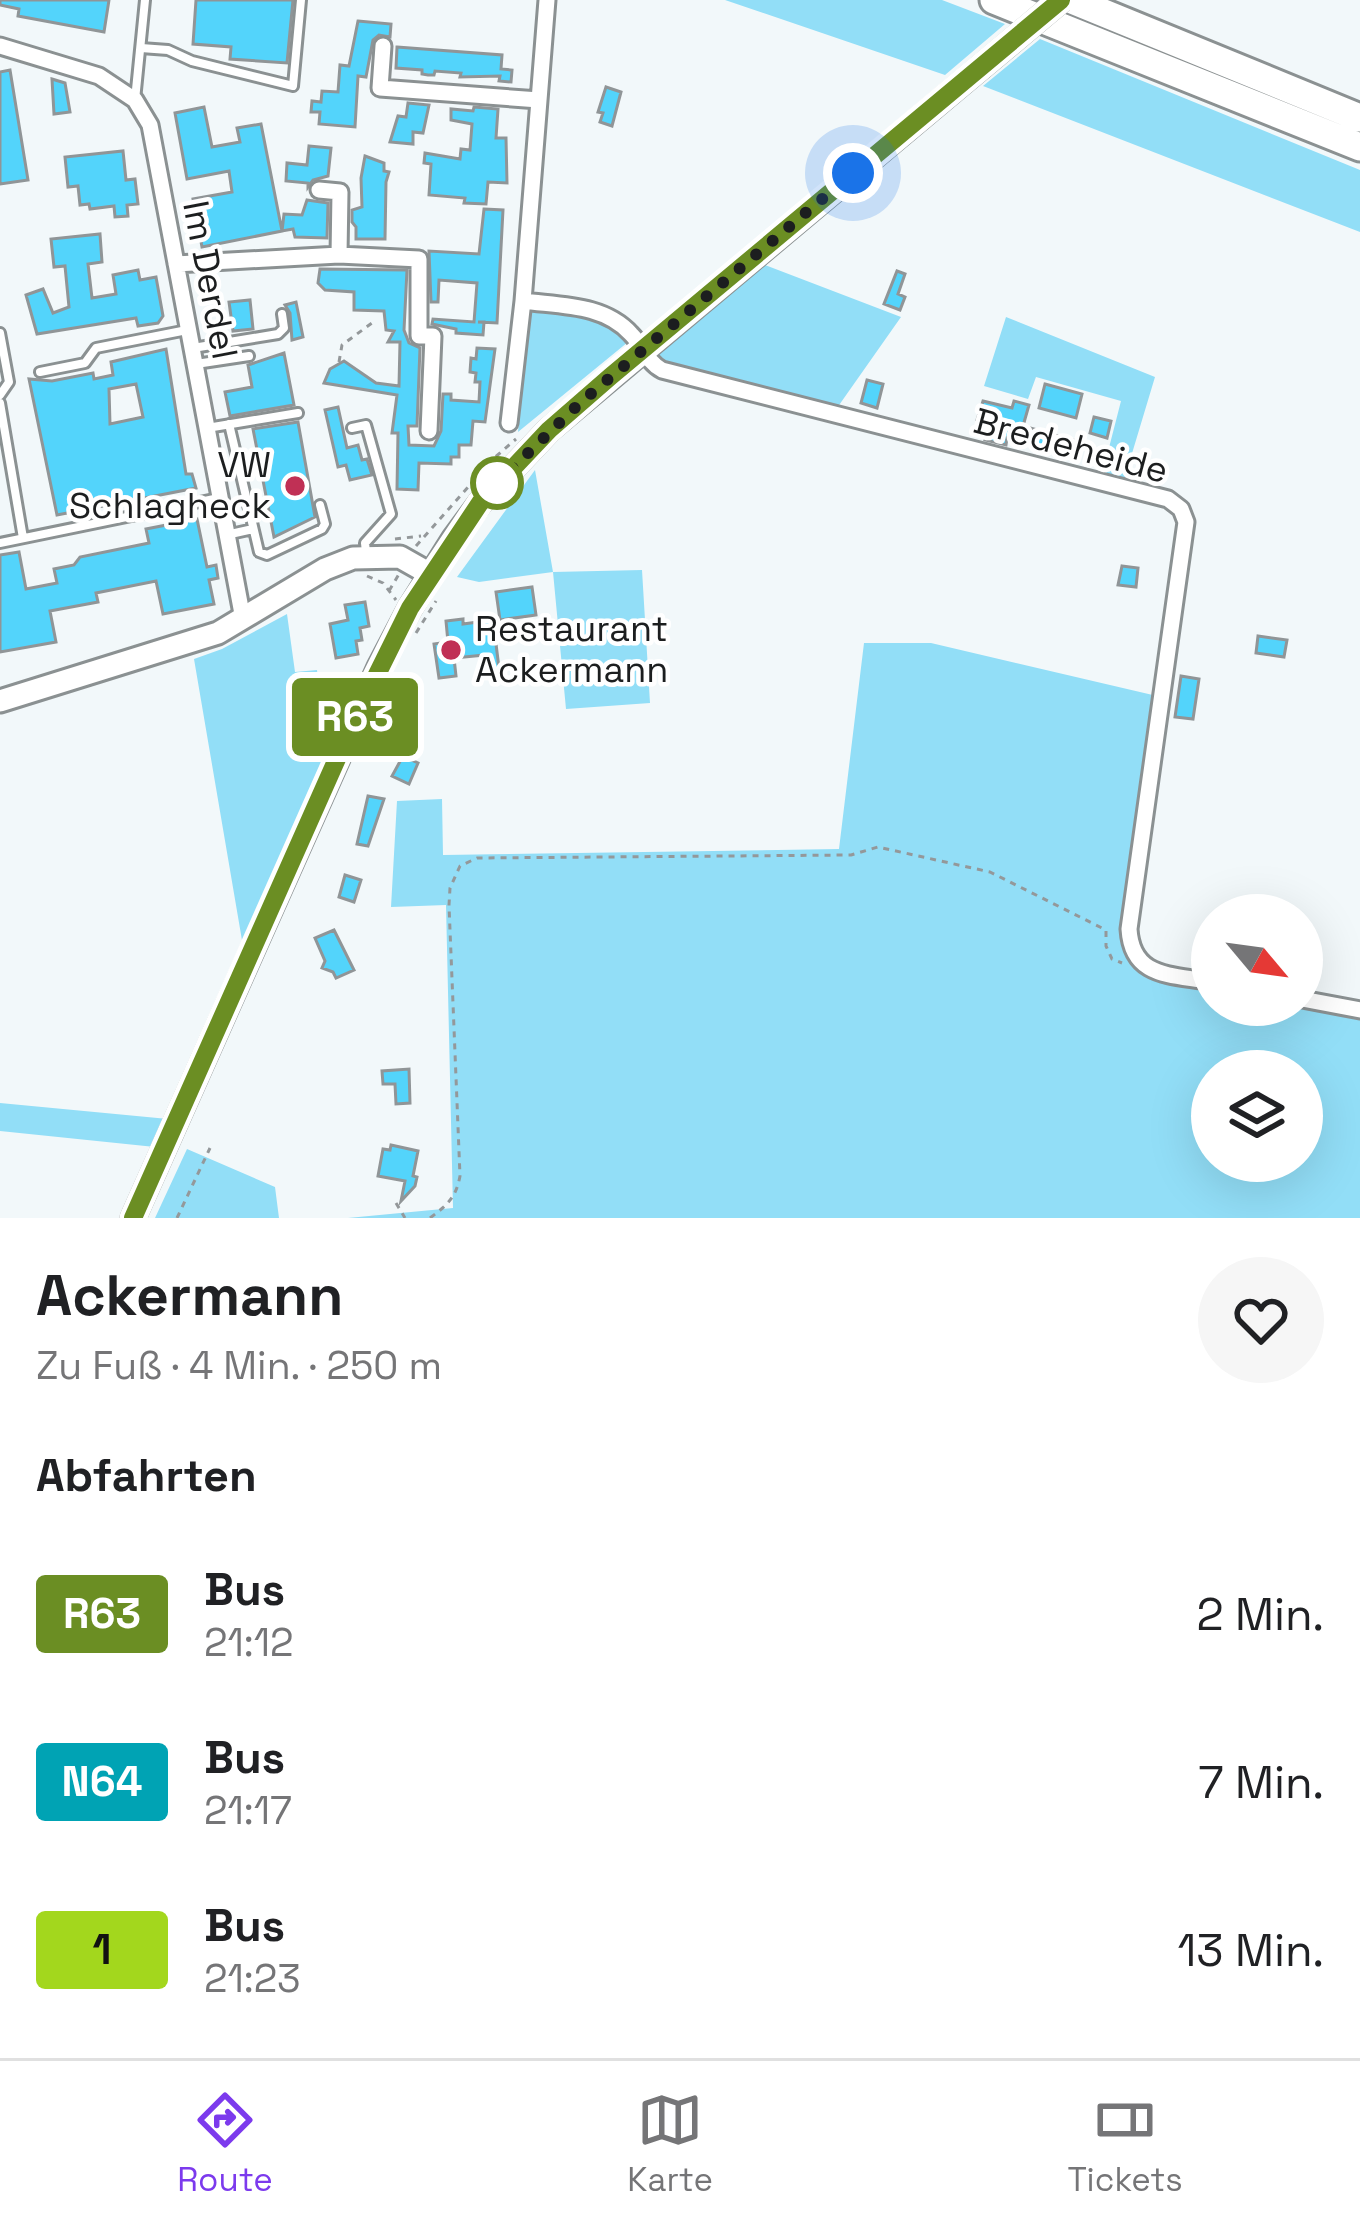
<!DOCTYPE html>
<html lang="de">
<meta charset="utf-8">
<style>
:root{--surface:#fff;--page:#f6f6f6;--text:#202124;--muted:#757577;--line:#e0e0e0;--accent:#7c3aed}
body{margin:0;font-family:"Space Grotesk",sans-serif;background:var(--page);color:var(--text);height:100vh;display:flex;flex-direction:column;font-size:45px;white-space:nowrap}
*{box-sizing:border-box;margin:0}
p{font-size:39px;color:var(--muted)}
.icon{flex:none;width:66px;height:66px;fill:none;stroke:currentColor;stroke-width:2;stroke-linecap:round;stroke-linejoin:round}
.map{position:relative;height:1218px;overflow:hidden}
.details{display:flex;flex-direction:column;background:var(--surface);flex:1}
.details>*{flex:none}
.badge{padding:0 24px;border-radius:9px;font-size:42px;line-height:78px}
.needle{width:78px;rotate:119deg}
.tools{position:absolute;left:1191px;top:894px;display:grid;gap:24px}
.tools a{display:grid;place-items:center;width:132px;height:132px;border-radius:50%;background:var(--surface);box-shadow:0 12px 48px #0002;font-size:60px}
.you{position:absolute;width:60px;height:60px;margin:-30px;border:9px solid #fff;border-radius:50%;background:#1a73e8;box-shadow:0 0 0 18px #1a73e833}
.map>.badge{position:absolute;translate:-50% -50%;box-shadow:0 0 0 6px #fff}
h2{padding:0 36px;font-size:45px;line-height:108px}
.round{display:grid;place-items:center;flex:none;width:126px;height:126px;border-radius:63px;background:var(--page)}
.overview{display:flex;align-items:center;justify-content:space-between;height:204px;padding:0 36px}
h1{font-size:57px;font-weight:700;line-height:90px}
ul{padding:0;list-style:none}
li{display:flex;align-items:center;gap:36px;height:168px;padding:0 36px}
li div{flex:1}
li b{display:block;font-size:45px}
li em{font-style:normal}
li .badge{min-width:132px;font-weight:700;text-align:center}
.tab-bar{display:flex;justify-content:space-around;align-items:center;height:168px;border-top:3px solid var(--line);background:var(--surface);font-size:33px;color:var(--muted)}
.tab-bar a{display:grid;justify-items:center;gap:6px}
.tab-bar .selected{color:var(--accent)}
.map>svg:first-child{display:block}
.green{fill:#92def7;fill-rule:evenodd}
.building{fill:#53d4fb;stroke:#909597;stroke-width:3;fill-rule:evenodd}
.lines{fill:none;stroke-linecap:round;stroke-linejoin:round}
.service-casing{stroke:#8b9192;stroke-width:14}
.minor-casing{stroke:#8b9192;stroke-width:21}
.secondary-casing{stroke:#8b9192;stroke-width:27}
.motorway-casing{stroke:#8b9192;stroke-width:33}
.path{stroke:#94989a;stroke-width:3;stroke-dasharray:6 6;stroke-linecap:butt}
.service{stroke:#fff;stroke-width:8}
.minor{stroke:#fff;stroke-width:15}
.secondary{stroke:#fff;stroke-width:21}
.motorway{stroke:#fff;stroke-width:27}
.secondary-bridge-casing{stroke:#8b9192;stroke-width:27;stroke-linecap:butt}
.secondary-bridge{stroke:#fff;stroke-width:21}
.line-casing{stroke:#fff;stroke-width:27}
.line{stroke:#6b8e23;stroke-width:18}
.walk{stroke:#1c1e1f;stroke-width:12;stroke-dasharray:0 21.6}
.stop-dot{fill:#fff;stroke:#6b8e23;stroke-width:6}
.poi-dot{fill:#c03055;stroke:#fff;stroke-width:4.5}
.labels{text-anchor:middle;dominant-baseline:central;stroke-width:9;stroke-linejoin:round;paint-order:stroke}
.street-label{font-size:36px;fill:#1c1e1f;stroke:#fff}
.poi-label{font-size:36px;fill:#1c1e1f;stroke:#fff;text-anchor:end}
</style>
<div class="map">
<svg width="1360" height="1218" viewBox="0 0 1360 1218">
<rect width="100%" height="100%" fill="#f2f8fa"/>
<path class="green" d="M725,0H942L1005,24L945,75Z
M1040,39L1360,170V232L983,86Z
M765,265L901,317L837,408L650,362Z
M529,309L599,319L628,342L518,432Z
M1006,317L1155,377L1124,480L1102,475L1121,401L1036,377L1028,399L984,386Z
M535,470L553,572L642,570L650,703L566,709L553,572L479,582L457,577Z
M287,614L295,672L317,670L327,759L244,952L194,659L222,649Z
M864,643H931L1157,696L1123,937L1130,964L1156,979L1212,990V1005H1285L1360,1020V1218H348L453,1208L446,905L391,907L397,801L442,799L443,855L839,849ZM1212,1071H1302V1161H1212Z
M0,1103L168,1119L155,1147L0,1131Z
M187,1149L275,1187L279,1218H155Z"/>
<path class="building" d="M0,0H109L104,32L18,16L19,9L0,5Z
M196,0H293L287,63L230,59L231,47L193,44Z
M358,21L391,24L390,37L379,35L373,40L366,77L358,76L355,127L319,124L320,112H311L312,101L321,102L322,91L338,92L340,65L349,66Z
M397,47L502,55L501,69L512,70L511,82L499,81L500,76L460,77L461,73L435,71L434,75H428L422,74V70L396,68Z
M10,70L28,180L0,184V72Z
M52,79L65,83L70,112L54,114Z
M606,87L621,92L612,126L600,122L603,113L598,112Z
M408,103L429,105L423,133L413,132V144L390,142L398,116L406,117Z
M204,107L212,147L240,142L237,128L261,124L282,231L202,247L193,199L232,192L229,171L187,179L175,113Z
M474,107L498,109L496,138H506L507,183L488,182L486,204L464,203L465,198L429,195L431,164L424,163L425,153L460,159L461,149L470,150L472,124L451,120V109L473,111Z
M309,146L331,148L328,176L313,180L308,187V183L286,181L287,163L307,165Z
M123,151L126,180L135,179L138,204L127,205L128,216L115,217L114,206L90,209L89,204L80,205L78,186L68,187L65,157Z
M365,156L384,163V171L389,172L386,182L385,239H356V227L352,222V210L362,207L361,178Z
M307,200L328,203L327,238L295,237L293,229L282,231L284,214L302,215Z
M484,209L503,210L497,323L478,322H484L483,335L456,333V329L432,324L433,319L474,322L477,283L439,280L438,302H431L429,251L479,254Z
M100,234L102,262L88,264L92,298L116,294L113,275L138,270L140,280L156,277L163,316L158,323L138,326L136,318L37,334L26,295L43,289L53,313L69,307L65,266L54,267L51,239Z
M320,269L407,270L404,330L409,343L420,348L417,426H408L409,445L434,446L441,431L443,394H451V400L479,402L480,382H475L476,373L470,372L471,358L476,359L477,348L495,349L485,422L473,421L471,445H459V457H451V464L419,463L418,490L397,489L398,433H392L397,395L324,383L330,369L344,361L376,383L399,386L400,342H388L394,331L386,330L384,311L354,310V292L325,290L318,283Z
M897,271L905,274L898,294L905,297L900,310L884,304Z
M250,300L253,329L233,331L229,302Z
M296,302L303,337L292,340L290,313L285,305Z
M166,349L186,474H192L196,488L57,515L29,379L52,381L93,373L94,379L113,375L111,362ZM136,384L143,417L110,424L109,389Z
M284,353L294,405L230,416L225,392L252,387L248,365Z
M867,380L883,384L877,408L861,403Z
M1045,384L1082,394L1076,418L1039,408Z
M983,401L1012,408L1014,401L1029,405L1023,426L1077,441L1073,456L1007,438L1006,445L985,440L990,423L977,420Z
M338,407L347,448L358,445L362,460L367,459L372,475L350,480L346,465L338,467L325,410Z
M1094,417L1111,421L1107,438L1090,433Z
M298,422L315,517L274,537L253,429Z
M197,519L207,567L216,565L218,578L209,580L214,604L163,614L156,581L96,593L98,602L50,611L56,642L0,652V555L19,552L26,589L57,583L54,569L74,565L80,557L149,543L146,529Z
M1122,566L1138,568L1136,587L1118,585Z
M532,587L536,615L500,620L496,592Z
M365,602L369,626L360,628L362,640L356,641L358,654L336,658L330,624L348,620L345,605Z
M463,619V624L493,620L500,676L488,677L485,655L454,658L456,676L439,678L434,644L448,642L446,621Z
M1258,636L1287,640L1284,657L1256,653Z
M1181,676L1199,679L1193,719L1175,717Z
M403,756L418,763L409,784L392,776Z
M368,796L384,799L368,846L357,844Z
M345,875L361,880L354,902L339,897Z
M334,930L354,970L336,978L333,972L322,968L325,961L315,938Z
M409,1069L410,1103L396,1104L395,1084H383L382,1071Z
M391,1145L418,1151L413,1176L417,1177L415,1186L401,1201L405,1181L378,1176L383,1149L390,1150Z"/>
<g class="lines">
<g class="service-casing">
<path id="service" d="M141,48L168,50L192,61L293,86L301,0
M135,100L145,0
M0,333L9,382L0,395
M193,348L278,334L284,328L282,314
M196,364L249,356
M40,372L85,363L96,348L187,330
M0,403L23,538
M229,424L259,552L267,555L322,529L325,524L320,505
M207,428L298,413
M352,428L366,425L391,514L365,543L366,552
M226,535L253,529
M0,543L219,498"/>
</g>
<g class="minor-casing">
<path id="minor" d="M0,46L99,76L135,100L150,125L243,619
M383,46L380,88L539,100
M319,190L340,192L339,255
M176,264L339,255L419,259V336H433L429,431
M523,301C561,306 604,304 631,334C643,346 647,362 662,370L1168,499L1181,509L1186,522L1129,929C1132,979 1172,974 1212,982
M509,423L523,301L547,0
M1302,999L1360,1010"/>
</g>
<g class="secondary-casing">
<path id="secondary" d="M0,701L218,633L325,569L353,558L400,557L430,574
M133,1218L379,667L410,608L454,538L480,503L549,430L980,68"/>
</g>
<g class="motorway-casing">
<path id="motorway" d="M994,0L1360,147
M1072,0L1360,118"/>
</g>
<path class="path" d="M339,362L342,345L376,320
M395,539L421,536
M416,546L493,459L516,439
M367,576L383,583L396,600
M389,591L399,574
M416,633L436,601
M396,1203L405,1218
M177,1218L210,1148
M430,1218C447,1205 456,1198 460,1176L449,905L450,888L460,866L477,858L851,855L878,847L990,872L1106,930V946L1112,959L1122,963"/>
<use href="#service" class="service"/>
<use href="#minor" class="minor"/>
<use href="#secondary" class="secondary"/>
<use href="#motorway" class="motorway"/>
<g class="secondary-bridge-casing">
<path id="secondary-bridge" d="M980,68L1061,0"/>
</g>
<use href="#secondary-bridge" class="secondary-bridge"/>
</g>
<g class="lines">
<g class="line-casing">
<path id="line" d="M133,1218L352,725L410,608L480,503L549,430L611,376L1061,0"/>
</g>
<use href="#line" class="line"/>
<path class="walk" d="M497,483L580,403L853,173"/>
</g>
<circle class="stop-dot" cx="497" cy="483" r="24"/>
<g class="poi-dot">
<circle cx="295" cy="486" r="12"/>
<circle cx="451" cy="650" r="12"/>
</g>
<g class="labels">
<g class="street-label">
<text transform="translate(210 280) rotate(79)">Im Derdel</text>
<text transform="translate(1071 446) rotate(15)">Bredeheide</text>
</g>
<g class="poi-label">
<text x="271" y="465">VW<tspan x="271" dy="41">Schlagheck</tspan></text>
<text x="475" y="629" text-anchor="start">Restaurant<tspan x="475" dy="41">Ackermann</tspan></text>
</g>
</g>
</svg>
<div class="tools">
<a><svg class="needle" viewBox="-14 -14 28 28"><path d="M0-13l5 13h-10z" fill="#e53935"/><path d="M0 13l5-13h-10z" fill="#757577"/></svg></a>
<a><svg class="icon" aria-label="layers" viewBox="0 0 24 24"><path d="M12 4l9 5-9 5-9-5zM3 14l9 5 9-5"/></svg></a>
</div>
<div class="you" style="left:853px;top:173px"></div>
<b class="badge" style="left:355px;top:717px;background:#6b8e23;color:#fff">R63</b>
</div>
<section class="details">
<div class="overview"><div><h1>Ackermann</h1><p>Zu Fuß · 4 Min. · 250 m</p></div><a class="round"><svg class="icon" aria-label="heart" viewBox="0 0 24 24"><path d="M12 20l-8-8c-3-5 5-10 8-4 3-6 11-1 8 4z"/></svg></a></div>
<h2>Abfahrten</h2>
<ul>
<li><span class="badge" style="background:#6b8e23;color:#fff">R63</span><div><b>Bus</b><p>21:12</p></div><em>2 Min.</em></li>
<li><span class="badge" style="background:#00a3b4;color:#fff">N64</span><div><b>Bus</b><p>21:17</p></div><em>7 Min.</em></li>
<li><span class="badge" style="background:#a3d71d;color:#111">1</span><div><b>Bus</b><p>21:23</p></div><em>13 Min.</em></li>
</ul>
</section>
<nav class="tab-bar">
<a class="selected"><svg class="icon" aria-label="directions" viewBox="0 0 24 24"><path d="M12 3l9 9-9 9-9-9zM9 14v-3h6M13 9l2 2-2 2"/></svg>Route</a>
<a><svg class="icon" aria-label="map" viewBox="0 0 24 24"><path d="M3 6l6-2 6 2 6-2v14l-6 2-6-2-6 2zM9 4v14M15 6v14"/></svg>Karte</a>
<a><svg class="icon" aria-label="tickets" viewBox="0 0 24 24"><path d="M3 7h18v10H3zM15 7v10"/></svg>Tickets</a>
</nav>
